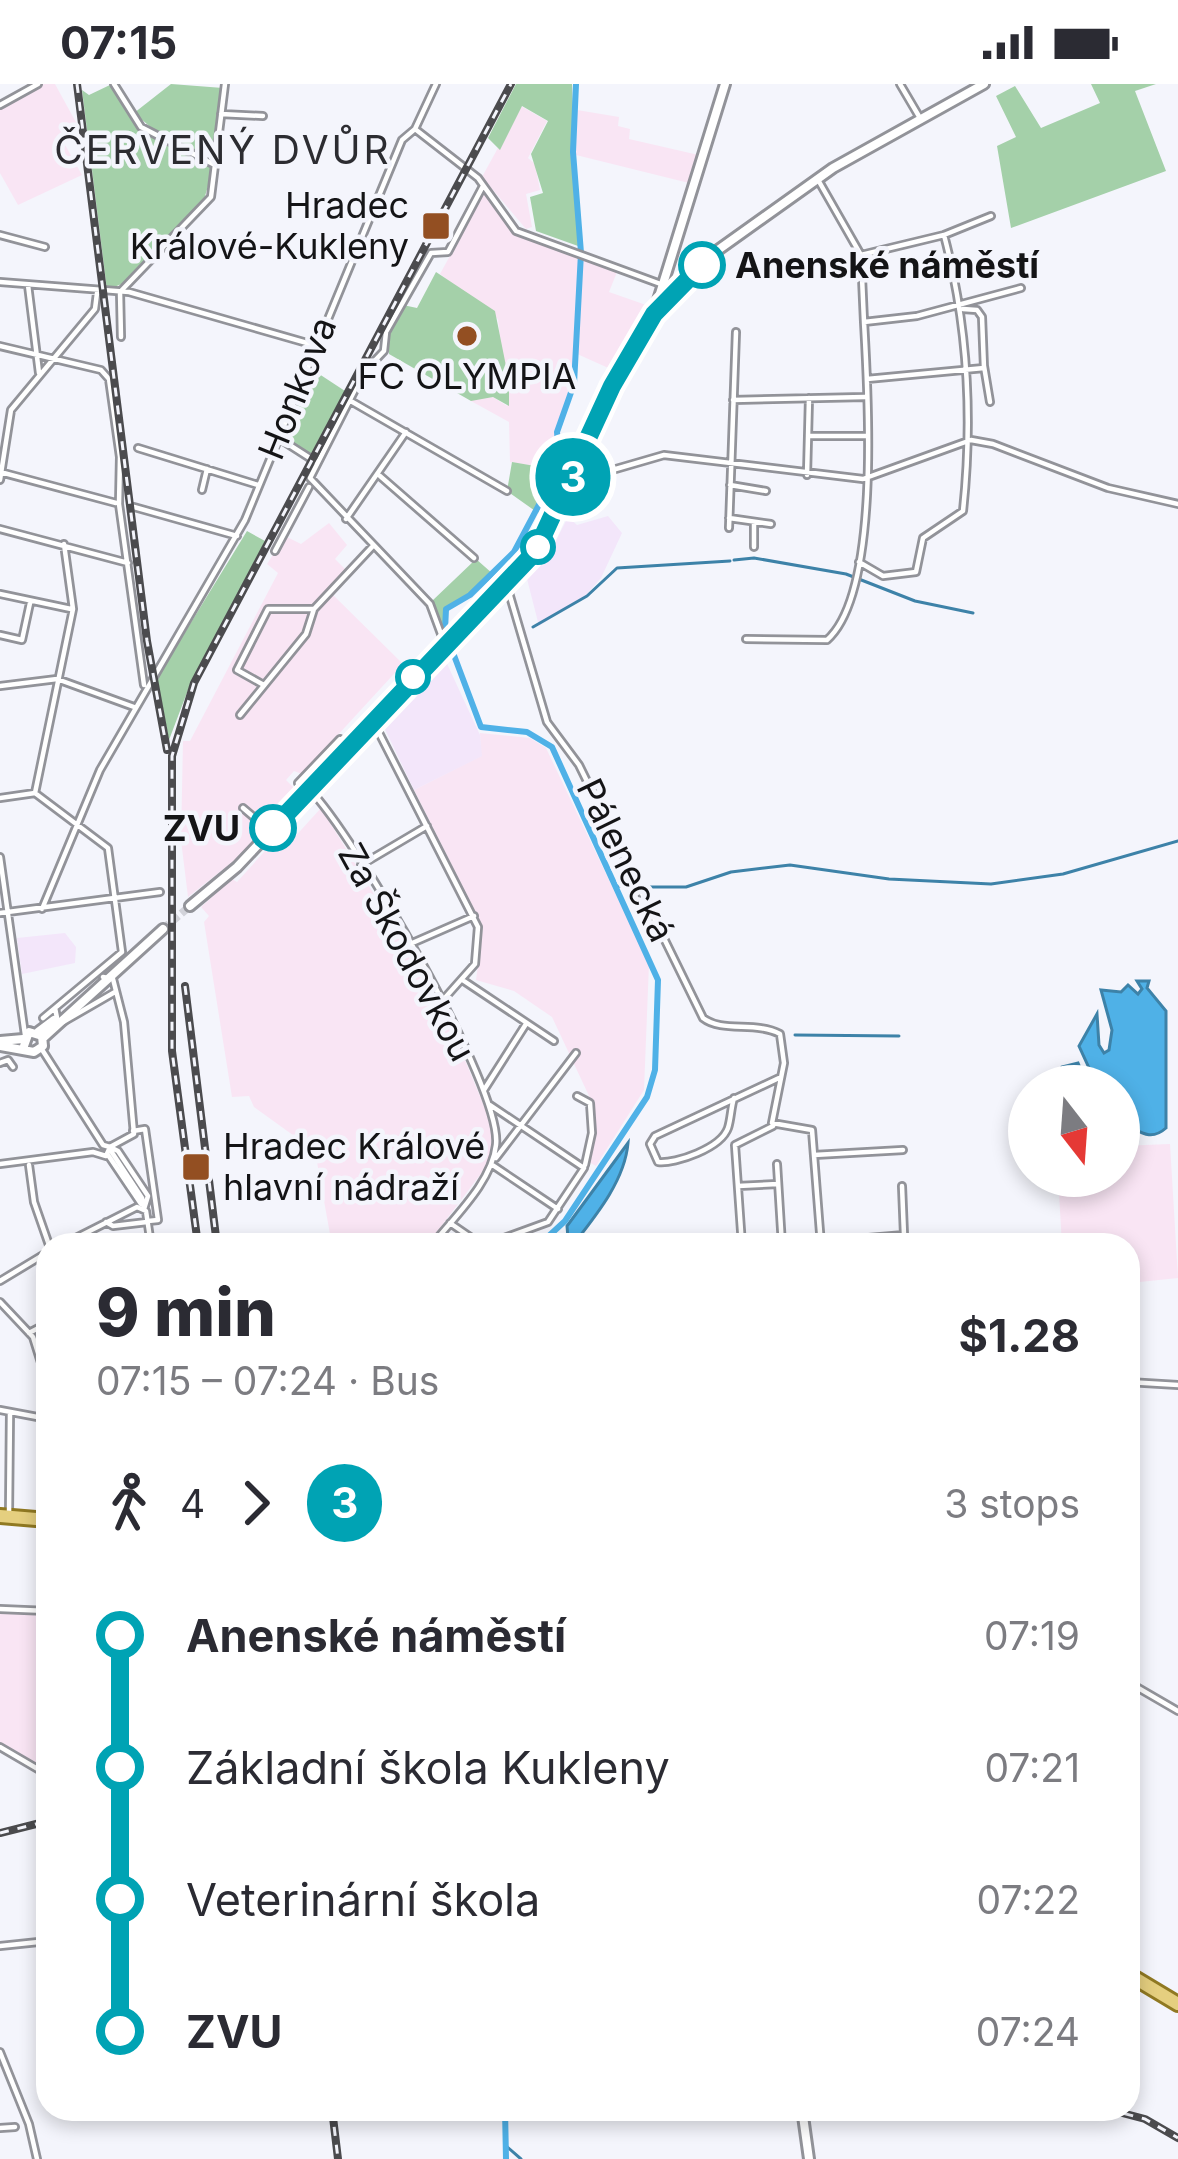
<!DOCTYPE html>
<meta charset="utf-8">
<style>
:root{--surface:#fff;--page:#f2f2f3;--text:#2b2b33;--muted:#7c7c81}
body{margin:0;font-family:Inter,sans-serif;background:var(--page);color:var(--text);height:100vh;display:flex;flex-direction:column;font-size:45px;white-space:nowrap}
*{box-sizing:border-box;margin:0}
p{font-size:39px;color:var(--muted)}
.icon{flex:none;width:66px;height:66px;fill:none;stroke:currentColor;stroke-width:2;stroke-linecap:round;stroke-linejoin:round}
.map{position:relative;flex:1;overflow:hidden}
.side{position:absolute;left:36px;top:1149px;width:1104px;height:888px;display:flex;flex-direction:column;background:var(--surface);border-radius:36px;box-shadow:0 6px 18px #0003}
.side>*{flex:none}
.badge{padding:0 24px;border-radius:39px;font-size:42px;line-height:78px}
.needle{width:78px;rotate:163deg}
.tools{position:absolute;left:1008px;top:981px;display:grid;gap:24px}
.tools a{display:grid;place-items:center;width:132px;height:132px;border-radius:50%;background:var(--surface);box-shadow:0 6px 18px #0003;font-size:60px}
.map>.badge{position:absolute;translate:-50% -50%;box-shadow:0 0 0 6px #fff}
.legs{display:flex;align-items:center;gap:18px;height:132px;padding:0 60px;font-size:39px}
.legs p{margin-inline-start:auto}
.summary{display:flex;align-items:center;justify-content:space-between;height:204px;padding:0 60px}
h1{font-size:66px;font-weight:800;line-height:90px}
ul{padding:0 60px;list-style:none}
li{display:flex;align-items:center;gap:42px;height:132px;font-size:45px}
li i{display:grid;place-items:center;width:18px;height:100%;margin:0 15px;background:currentColor}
li i::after{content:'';width:30px;height:30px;margin:-15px;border:9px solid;border-radius:50%;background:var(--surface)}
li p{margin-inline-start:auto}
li:first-child i{background:linear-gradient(#0000 50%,currentColor 0)}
li:last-child i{background:linear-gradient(currentColor 50%,#0000 0)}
.status{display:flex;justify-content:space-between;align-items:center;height:84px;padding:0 60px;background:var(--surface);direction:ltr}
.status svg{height:33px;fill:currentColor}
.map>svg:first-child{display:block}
.industrial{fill:#f9e5f4}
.education{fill:#f3e6fa}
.green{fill:#a4d0a9}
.water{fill:#4fb1e7;stroke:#3d82a8;stroke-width:3}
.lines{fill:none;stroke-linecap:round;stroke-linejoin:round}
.stream{stroke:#3d82a8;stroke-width:3}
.canal{stroke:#4fb1e7;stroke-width:6}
.tertiary-tunnel{stroke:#d2d3da;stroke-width:8;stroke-dasharray:8 4;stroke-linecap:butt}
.pedestrian-casing{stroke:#929399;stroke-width:10}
.minor-casing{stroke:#929399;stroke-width:10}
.tertiary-casing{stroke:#929399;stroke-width:14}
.primary-casing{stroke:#907922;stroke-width:18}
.pedestrian{stroke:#fff;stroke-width:4.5}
.minor{stroke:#fff;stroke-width:4.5}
.tertiary{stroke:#fff;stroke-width:8}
.primary{stroke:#e5cf7f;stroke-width:12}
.rail-casing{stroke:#4b4b4e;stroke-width:8}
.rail{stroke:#f4f5fc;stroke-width:3;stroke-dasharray:9;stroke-linecap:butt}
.line-1-casing{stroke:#fff;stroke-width:27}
.line-1{stroke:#00a3b4;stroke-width:18}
.poi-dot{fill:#934f22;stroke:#f4f5fc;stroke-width:4.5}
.stop-1-dot{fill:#fff;stroke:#00a3b4;stroke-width:6}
.labels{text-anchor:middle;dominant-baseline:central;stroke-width:9;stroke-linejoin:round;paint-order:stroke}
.poi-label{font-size:36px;fill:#141416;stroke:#f4f5fc;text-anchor:end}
.stop-label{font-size:36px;font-weight:bold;fill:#141416;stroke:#f4f5fc;text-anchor:start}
.street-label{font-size:36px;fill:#141416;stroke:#f4f5fc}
.neighbourhood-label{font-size:39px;letter-spacing:3px;fill:#2c2c31;stroke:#f4f5fc}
</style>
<div class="status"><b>07:15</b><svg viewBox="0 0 49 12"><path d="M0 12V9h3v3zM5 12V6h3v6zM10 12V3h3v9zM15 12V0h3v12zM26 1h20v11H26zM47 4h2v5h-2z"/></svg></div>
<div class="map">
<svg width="1178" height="2075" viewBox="0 0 1178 2075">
<rect width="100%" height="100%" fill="#f4f5fc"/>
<path class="industrial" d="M44,0H55L78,42L60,52L82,91L18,121L0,89V24Z
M521,22L547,37L528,74L535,80L540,106L526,110L532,143L526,145L482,93Z
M577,26L619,33L618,42L630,45L629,55L703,72L693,100L576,71Z
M485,108L513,148L617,188L609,208L649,222L615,287L575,269L574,300L557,344L558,386L510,378L509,338L471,317L473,313H493L507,322L498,235L440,190Z
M329,439L347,461L335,475L345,485L328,506L403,580L302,690L294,687L286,696L297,707L245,768L188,813L181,756L183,657H190L278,489L267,480L285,452L301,460Z
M480,649L530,654L546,664L649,880L644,1006L596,1082L587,1077L593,1039L590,1014L552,933L514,907L476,896L483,843L414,706L481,672Z
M321,724L442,921L492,1041L491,1072L483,1087L427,1161H332L315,1067L254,1023L249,1012L232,1013L204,838L209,832L201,823L232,795L237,798L282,748L292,756Z
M1170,1060L1178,1194L1130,1199L1128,1161H1062L1058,1092H1119V1062Z
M0,1529L48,1531V1688L0,1659Z"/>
<path class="education" d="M608,432L622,449L601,494L585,512L539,542L526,491L537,478L543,482L568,433L577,441Z
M443,571L480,651L482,672L414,706L382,639Z
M65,849L76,863L75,879L22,890L17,854Z"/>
<path class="green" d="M112,0L139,42L213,85L203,119L124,199L107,206L82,6L89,11Z
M171,0L223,4L215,78L167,57L134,29Z
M516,0H572L578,162L536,147L530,113L543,109L531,70L548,37L522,22L500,66L488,54Z
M1091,0H1156L1135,7L1166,87L1011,144L997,62L1016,53L996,12L1015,2L1041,44L1100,19Z
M436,188L495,227L509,297V322L493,313L471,317L389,270L387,250L403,221L417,224Z
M310,284L345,307L311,370L283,352Z
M512,378L558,386L538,429L507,407Z
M247,447L265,457L191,598L169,656L157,594Z
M476,475L493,490L446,527L444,546L432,517Z"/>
<path class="water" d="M1137,897H1149L1147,904L1166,927V1044C1147,1061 1135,1041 1119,1039V1002H1057L1062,983L1078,979L1081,986L1089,984L1079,962L1097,930L1099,961L1104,969L1109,966L1112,946L1101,906L1121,908L1128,901L1138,910L1142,905Z
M628,1059C625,1095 598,1129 576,1157L568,1154L567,1142Z"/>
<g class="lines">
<path class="stream" d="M734,476L754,474L846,490L915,517L973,529
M533,543L587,512L617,484L730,477
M618,802L635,803
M640,803H686L731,788L790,781L889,795L991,800L1063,790L1178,757
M795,951L899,952
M505,2061L521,2075"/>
<path class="canal" d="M445,546L446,525L470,511L514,468L560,381L557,348L574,300L581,169L573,68L576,0
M452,566L481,643L527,648L552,663L658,896L655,986L647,1013L565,1137L539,1161
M505,2025L506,2075"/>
<path class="tertiary-tunnel" d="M163,845L190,822"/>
<g class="pedestrian-casing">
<path id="pedestrian" d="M133,1047L145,1045L158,1136L148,1137
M110,1063L118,1067L148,1112L144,1125
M111,1067L142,1114L144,1125
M108,1071L141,1120"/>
</g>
<g class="minor-casing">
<path id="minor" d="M114,0L141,43L213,80
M900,0L920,34
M0,21L38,0
M221,30L263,32
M415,45L478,94L516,147L677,206
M817,94L861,171L864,238
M0,151L45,163
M944,151L991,132
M0,198L129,208L314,261
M28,201L39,289
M120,208L211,113L225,0
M120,208L121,253
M0,262L101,286L109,295L120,373L119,420L144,601
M984,282L990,318
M867,295L984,284L982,233L977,226L963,225
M349,316L507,407
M733,316L865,313
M808,352H868
M277,353L316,378
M138,364L258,401
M0,388L116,419
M807,391L809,314
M380,392L474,474
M0,396L11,326L95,225L97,209
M571,398L664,371L863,395L971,356L993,360L1108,404L1178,420
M730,401L766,407
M202,406L207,385
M134,423L237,452
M729,434L771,440
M346,435L406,348
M729,444L736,248
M0,445L128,479
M754,463V439
M275,467L309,403
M859,478L883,492L916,488L923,454L963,427C973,333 968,242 944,151L861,171
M507,502L547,638L579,681L703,934C722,949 756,937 780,950L784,979L772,1039L812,1046L821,1161
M0,510L71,525
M0,551L22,556L30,519
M746,555L827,556C881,508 868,308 864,238L917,232L1021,204
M444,558L430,520L310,394L364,288L384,267L386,248L431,169L448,168L483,102
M262,600L237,586L268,525H314
M0,602L57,595L134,623
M240,631L306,550L314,525L372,463
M373,637L478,843L475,880L443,916
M309,705C353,749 503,1004 496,1061C492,1098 454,1133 432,1161
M307,708L298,699L340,655L348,662
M35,709L73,525L64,460
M0,714L35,709L108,764L122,868L55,924L57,934
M243,724L270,747
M0,773L25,951
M361,781L427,742
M42,825L100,686L245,436L402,56L415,45L436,0
M0,829L160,808
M410,860L474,832
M103,893L113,895L124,938L134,1050L110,1063
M464,897L554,957
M43,934L55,924
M63,938L115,908
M41,964L103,1061L110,1063
M0,979L8,976L13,983
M484,1006L526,940
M577,1012L590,1019L592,1049L585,1081
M734,1014C731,1023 731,1035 728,1044C721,1064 676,1080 658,1078L650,1060L655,1052L779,994
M814,1071L903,1066
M496,1074L576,969
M0,1080L93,1068L106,1072L110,1063
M491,1080L558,1125
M777,1080L782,1161
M29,1081L34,1118L49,1161
M738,1102L778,1100
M106,1138L113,1142L147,1138
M450,1139L482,1161
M821,1158L904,1151L902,1102
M62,1161L137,1123L146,1127L151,1161
M485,1161L548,1138L584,1084L490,1021
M742,1161L735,1061L773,1042
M763,1161L820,1157
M0,1197L48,1168
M0,1218L33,1253L48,1301
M29,1249L48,1239
M1128,1298L1178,1301
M0,1326L48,1335
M9,1430L10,1328
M0,1525L48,1527
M1128,1598L1178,1627
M0,1663L48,1691
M0,1862L48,1857
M0,1968L29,2040L37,2075
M0,2044L15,2043"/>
</g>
<g class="tertiary-casing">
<path id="tertiary" d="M654,229L725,0
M190,822L237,783L535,467L612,302L654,230L677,206L718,166L833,84L984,0
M38,948L54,936
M43,954L163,845
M0,957L23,955
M0,962L34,968L43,962L42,952L29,948L24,962
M802,2025L809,2075"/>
</g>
<g class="primary-casing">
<path id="primary" d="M0,1432L48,1436
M1128,1890L1178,1920"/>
</g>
<use href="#pedestrian" class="pedestrian"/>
<use href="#minor" class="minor"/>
<use href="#tertiary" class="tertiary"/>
<use href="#primary" class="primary"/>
<g class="rail-casing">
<path id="rail" d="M77,0L147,557L167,666
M185,902L217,1161
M198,1161L172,967V672L194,599L511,0
M0,1749L48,1737
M332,2025L338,2075
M1107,2025L1145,2035L1178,2054"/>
</g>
<use href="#rail" class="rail"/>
</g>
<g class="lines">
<g class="line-1-casing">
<path id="line-1" d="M273,744L536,467L612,302L654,230L702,181"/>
</g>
<use href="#line-1" class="line-1"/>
</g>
<g class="poi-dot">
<rect x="421" y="127" width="30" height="30" rx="6"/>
<circle cx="467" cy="252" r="12"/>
<rect x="181" y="1068" width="30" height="30" rx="6"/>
</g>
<g class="stop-1-dot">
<circle cx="702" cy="181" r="21"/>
<circle cx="538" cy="463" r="15"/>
<circle cx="413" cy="593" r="15"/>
<circle cx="273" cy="744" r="21"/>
</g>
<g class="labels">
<g class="poi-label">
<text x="409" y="121">Hradec<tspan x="409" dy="41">Králové-Kukleny</tspan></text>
<text x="467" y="292" text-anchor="middle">FC OLYMPIA</text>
<text x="223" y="1062" text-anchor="start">Hradec Králové<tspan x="223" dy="41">hlavní nádraží</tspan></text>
</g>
<g class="stop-label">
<text x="735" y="181">Anenské náměstí</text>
<text x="240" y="744" text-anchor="end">ZVU</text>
</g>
<g class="street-label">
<text transform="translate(297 304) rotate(-68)">Honkova</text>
<text transform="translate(626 776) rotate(64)">Pálenecká</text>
<text transform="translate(407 868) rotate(61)">Za Škodovkou</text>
</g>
<g class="neighbourhood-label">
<text x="223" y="65">ČERVENÝ DVŮR</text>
</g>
</g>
</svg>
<div class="tools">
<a><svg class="needle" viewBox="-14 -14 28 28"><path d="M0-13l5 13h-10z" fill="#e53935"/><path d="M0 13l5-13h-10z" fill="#7c7c81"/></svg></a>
</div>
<b class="badge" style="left:573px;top:393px;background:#00a3b4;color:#fff">3</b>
<section class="side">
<div class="summary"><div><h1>9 min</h1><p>07:15 – 07:24 · Bus</p></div><b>$1.28</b></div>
<div class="legs"><svg class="icon" aria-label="walk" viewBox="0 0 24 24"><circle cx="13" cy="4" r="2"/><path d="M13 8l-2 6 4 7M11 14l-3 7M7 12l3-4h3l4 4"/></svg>4<svg class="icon" aria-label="forward" viewBox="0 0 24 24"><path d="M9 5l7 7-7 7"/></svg><b class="badge" style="background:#00a3b4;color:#fff">3</b><p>3 stops</p></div>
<ul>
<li><i style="color:#00a3b4"></i><b>Anenské náměstí</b><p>07:19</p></li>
<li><i style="color:#00a3b4"></i><span>Základní škola Kukleny</span><p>07:21</p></li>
<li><i style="color:#00a3b4"></i><span>Veterinární škola</span><p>07:22</p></li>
<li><i style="color:#00a3b4"></i><b>ZVU</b><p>07:24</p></li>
</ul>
</section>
</div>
